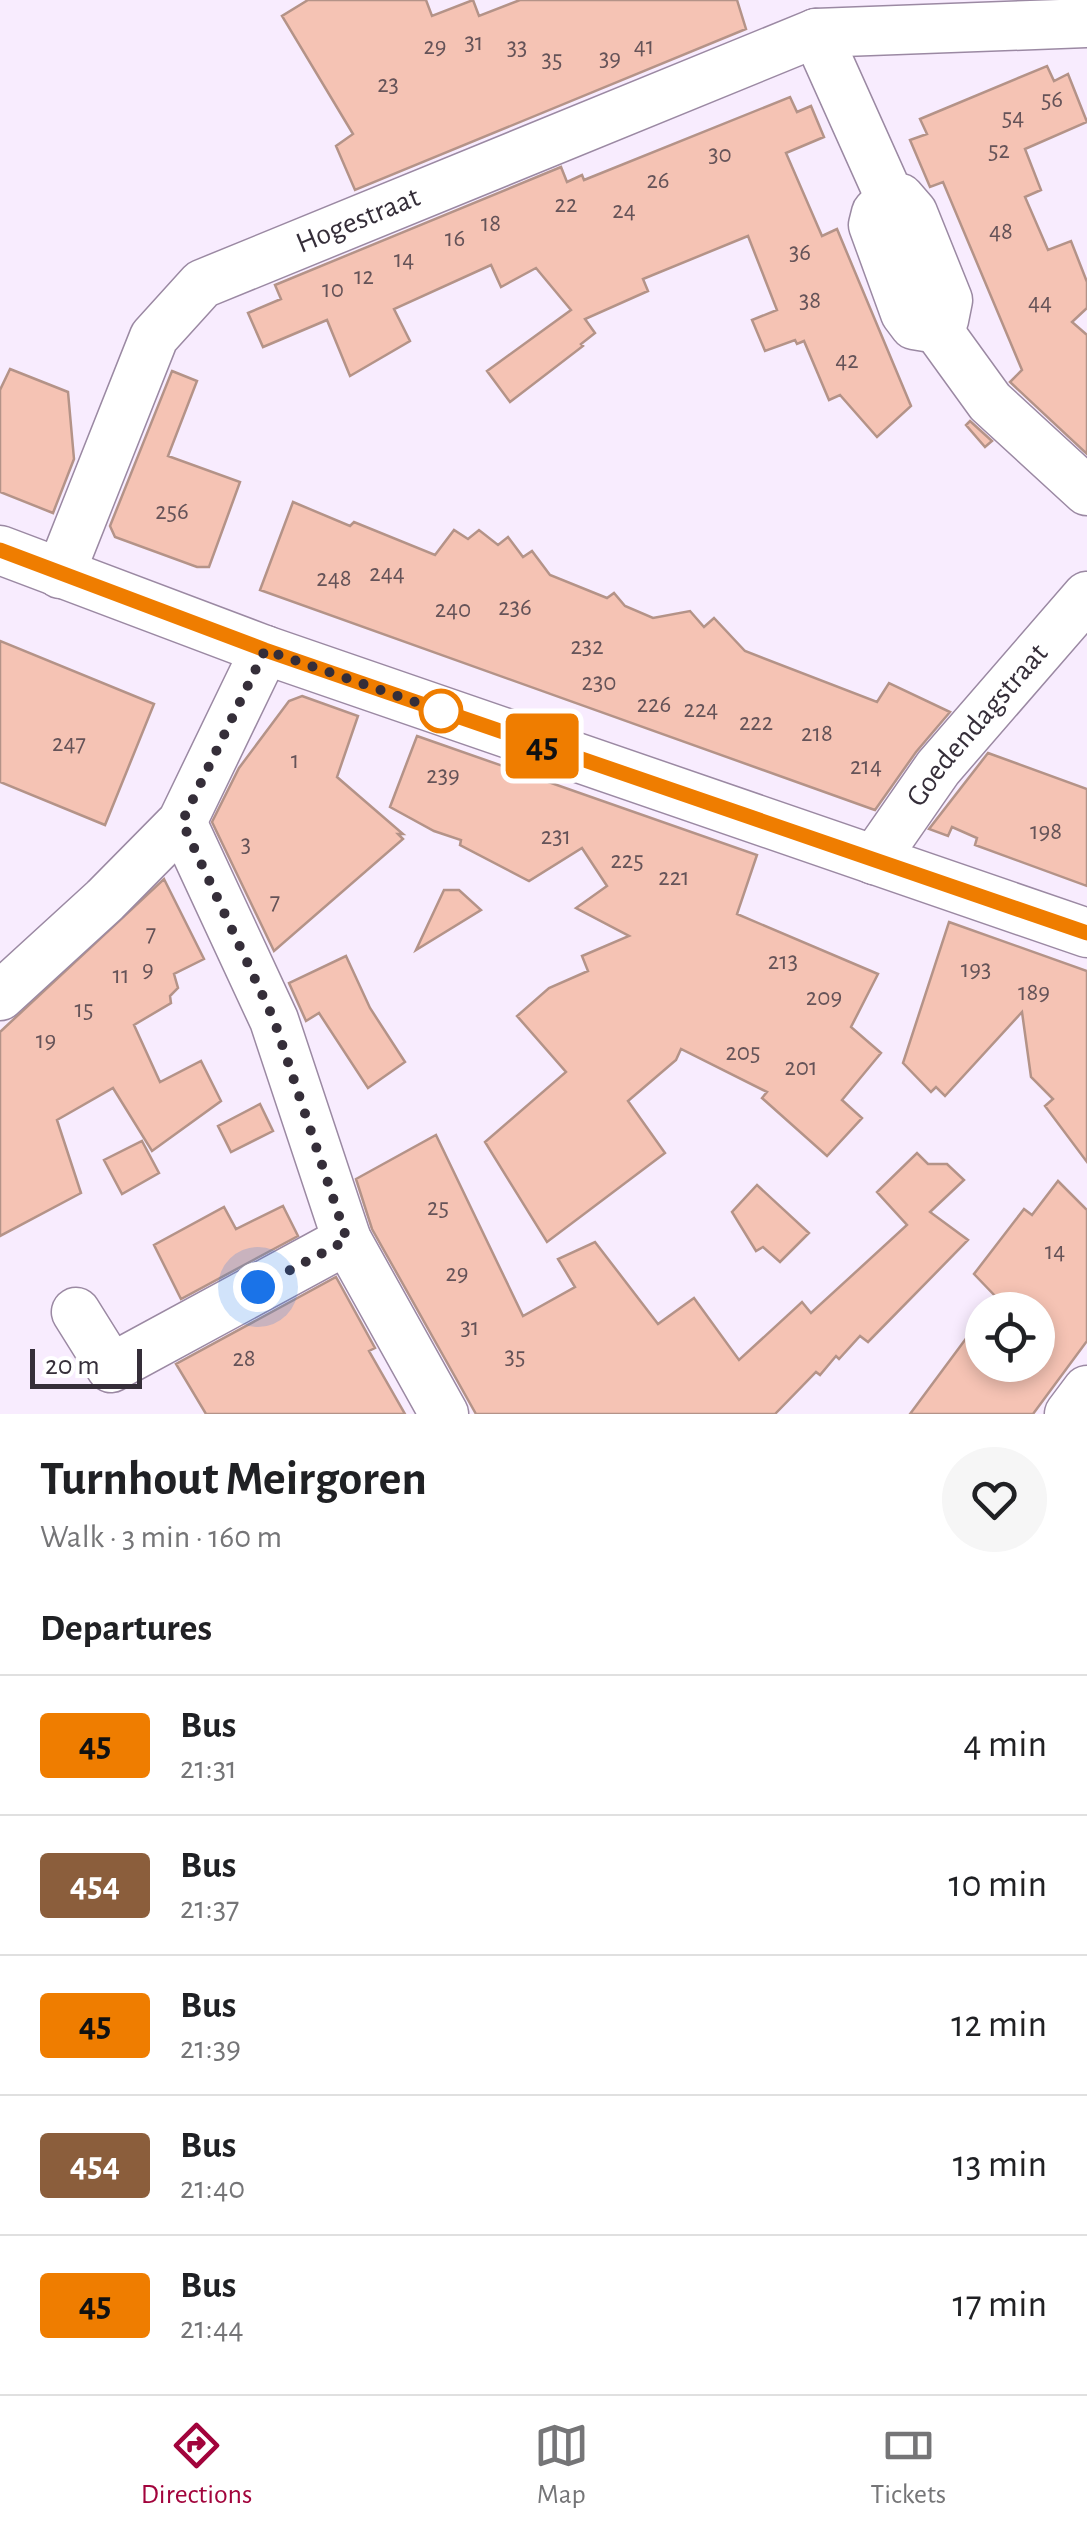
<!DOCTYPE html>
<meta charset="utf-8">
<style>
:root{--surface:#fff;--page:#f6f6f6;--text:#202124;--muted:#757577;--line:#e0e0e0;--accent:#a2043c}
body{margin:0;font-family:"Alegreya Sans",sans-serif;background:var(--page);color:var(--text);height:100vh;display:flex;flex-direction:column;font-size:38px;white-space:nowrap}
*{box-sizing:border-box;margin:0}
p{font-size:32px;color:var(--muted)}
.icon{flex:none;width:55px;height:55px;fill:none;stroke:currentColor;stroke-width:2;stroke-linecap:round;stroke-linejoin:round}
.map{position:relative;height:1414px;overflow:hidden}
.sheet{display:flex;flex-direction:column;background:var(--surface);flex:1}
.sheet>*{flex:none}
.badge{padding:0 20px;border-radius:8px;font-size:35px;line-height:65px}
.buttons{position:absolute;left:965px;top:1292px;display:grid;gap:20px}
.buttons a{display:grid;place-items:center;width:90px;height:90px;border-radius:50%;background:var(--surface);box-shadow:0 5px 15px #0003;font-size:50px}
.scale{position:absolute;left:30px;bottom:25px;width:112px;box-sizing:border-box;padding-left:10px;border:5px solid #352e39;border-top:0;font-size:28px;line-height:35px;white-space:nowrap;color:#352e39;-webkit-text-stroke:8px #fff;paint-order:stroke}
.you{position:absolute;width:50px;height:50px;margin:-25px;border:8px solid #fff;border-radius:50%;background:#1a73e8;box-shadow:0 0 0 15px #1a73e833}
.map>.badge{position:absolute;translate:-50% -50%;box-shadow:0 0 0 5px #fff}
h2{padding:0 40px;font-size:38px;line-height:90px}
.round{display:grid;place-items:center;flex:none;width:105px;height:105px;border-radius:52px;background:var(--page)}
.head{display:flex;align-items:center;justify-content:space-between;height:170px;padding:0 40px}
h1{font-size:48px;font-weight:700;line-height:75px}
ul{padding:0;list-style:none}
li{display:flex;align-items:center;gap:30px;height:140px;padding:0 40px;border-top:2px solid var(--line)}
li div{flex:1}
li b{display:block;font-size:38px}
li em{font-style:normal}
li .badge{min-width:110px;font-weight:700;text-align:center}
.tab-bar{display:flex;justify-content:space-around;align-items:center;height:140px;border-top:2px solid var(--line);background:var(--surface);font-size:28px;color:var(--muted)}
.tab-bar a{display:grid;justify-items:center;gap:5px}
.tab-bar .on{color:var(--accent)}
.map>svg:first-child{display:block}
.building{fill:#f5c3b4;stroke:#b49388;stroke-width:2.5}
.lines{fill:none;stroke-linecap:round;stroke-linejoin:round}
.minor-casing{stroke:#9b89a3;stroke-width:51}
.minor{stroke:#fff;stroke-width:48}
.line-casing{stroke:#fff;stroke-width:22}
.line{stroke:#ef7d00;stroke-width:15}
.walk{stroke:#352e39;stroke-width:10;stroke-dasharray:0 18}
.stop-dot{fill:#fff;stroke:#ef7d00;stroke-width:5}
.labels{text-anchor:middle;dominant-baseline:central;stroke-width:9;stroke-linejoin:round;paint-order:stroke}
.number-label{font-size:25px;fill:#655358}
.street-label{font-size:30px;fill:#352e39;stroke:#fff}
</style>
<div class="map">
<svg width="1087" height="1414" viewBox="0 0 1087 1414">
<rect width="100%" height="100%" fill="#f8ecfe"/>
<path class="building" d="M308,0H426L432,16L473,0L479,16L520,0H737L746,29L355,190L336,146L353,134L282,16Z
M1047,66L1054,81L1068,74L1087,122L1025,149L1041,190L1025,197L1048,250L1071,241L1087,282V308L1072,322L1087,335V454L1010,382L1022,370L943,182L930,187L910,140L927,134L920,119Z
M790,97L797,112L811,106L824,137L786,153L822,236L837,229L911,406L877,437L840,395L829,400L804,341L797,344L795,340L765,351L752,320L777,310L748,236L643,279L648,291L585,319L595,333L581,344L583,346L510,402L487,371L571,310L536,268L501,287L491,265L394,309L410,341L350,376L327,320L263,347L248,313L281,299L275,285L561,167L567,182L582,175L584,180Z
M10,369L68,392L74,459L53,513L0,492V390Z
M172,371L197,381L168,456L240,482L209,567H197L115,537L110,526Z
M970,421L992,441L985,447L966,425Z
M293,502L350,526L354,522L435,555L454,530L468,539L479,530L498,545L508,537L523,557L532,551L550,575L607,598L614,593L625,606L653,618L690,611L704,627L714,618L745,651L877,702L889,683L950,712L916,752L875,810L872,809L260,590Z
M0,641L154,704L105,825L0,782Z
M302,696L358,716L337,777L403,834H398L403,839L274,951L212,822L239,768L289,701Z
M417,736L757,855L737,914L878,974L851,1027L881,1053L842,1100L862,1118L827,1156L762,1098L767,1092L681,1049L676,1060L628,1101L665,1153L547,1242L485,1142L566,1072L517,1016L549,988L588,971L582,956L629,936L576,908L607,886L582,848L529,881L460,845L461,840L434,831L390,807Z
M988,753L1087,789V886L975,845L977,838L952,827L948,836L929,829Z
M164,879L204,959L174,974L178,988L170,996L171,1003L134,1025L160,1082L201,1061L221,1101L152,1151L113,1088L57,1120L81,1193L0,1236V1032Z
M444,890H459L481,910L416,950Z
M949,922L1087,971V1162L1045,1106L1053,1099L1031,1077L1022,1012L945,1096L936,1087L931,1092L903,1063Z
M346,956L370,1008L405,1062L368,1088L319,1013L306,1021L289,983Z
M260,1104L273,1131L231,1152L218,1126Z
M436,1135L523,1316L575,1287L558,1259L595,1242L658,1324L694,1298L739,1360L802,1302L811,1313L907,1225L877,1192L917,1153L928,1164H947L964,1180L930,1212L968,1240L868,1342L860,1336L839,1359L836,1356L820,1375L816,1372L775,1414H476L372,1229L356,1179Z
M142,1141L159,1173L122,1194L104,1160Z
M1058,1181L1087,1210V1341L1033,1414H910L982,1317V1365H1038V1310H989L998,1299L974,1274L1024,1209L1032,1215Z
M757,1185L809,1233L780,1262L763,1247L756,1251L732,1212Z
M283,1206L298,1236L181,1299L154,1245L224,1207L236,1229Z
M336,1277L375,1348L369,1351L405,1414H206L176,1364Z"/>
<g class="lines">
<g class="minor-casing">
<g id="minor">
<path d="M816,33L890,198L876,213L873,225L905,313L914,325L926,327L944,320L948,300L913,213L900,198H890"/>
<path d="M935,326L990,402L1087,491"/>
<path d="M0,550L265,650L1087,933"/>
<path id="s1" d="M60,574L154,337L202,284L816,33L1087,23"/>
<path d="M182,822L274,1020L347,1240L444,1414"/>
<path id="s2" d="M874,860L938,768L1087,596"/>
<path d="M0,996L105,900L182,822L265,650"/>
<path d="M76,1312L111,1368L347,1240"/>
<path d="M1069,1414L1087,1390"/>
</g>
</g>
<use href="#minor" class="minor"/>
</g>
<g class="lines">
<g class="line-casing">
<path id="line" d="M0,550L265,650L1087,933"/>
</g>
<use href="#line" class="line"/>
<path class="walk" d="M258,1287L347,1240L274,1020L182,822L265,650L444,712L441,711"/>
</g>
<circle class="stop-dot" cx="441" cy="711" r="20"/>
<g class="labels">
<g class="number-label">
<text x="474" y="42">31</text>
<text x="435" y="46">29</text>
<text x="644" y="46">41</text>
<text x="517" y="47">33</text>
<text x="610" y="58">39</text>
<text x="552" y="59">35</text>
<text x="388" y="84">23</text>
<text x="1052" y="99">56</text>
<text x="1013" y="117">54</text>
<text x="999" y="150">52</text>
<text x="720" y="154">30</text>
<text x="658" y="180">26</text>
<text x="566" y="204">22</text>
<text x="624" y="210">24</text>
<text x="491" y="223">18</text>
<text x="1001" y="231">48</text>
<text x="455" y="238">16</text>
<text x="800" y="252">36</text>
<text x="404" y="259">14</text>
<text x="364" y="276">12</text>
<text x="333" y="289">10</text>
<text x="810" y="300">38</text>
<text x="1040" y="302">44</text>
<text x="847" y="360">42</text>
<text x="172" y="511">256</text>
<text x="387" y="573">244</text>
<text x="334" y="578">248</text>
<text x="515" y="607">236</text>
<text x="453" y="609">240</text>
<text x="587" y="646">232</text>
<text x="599" y="682">230</text>
<text x="654" y="704">226</text>
<text x="701" y="709">224</text>
<text x="756" y="722">222</text>
<text x="817" y="733">218</text>
<text x="69" y="743">247</text>
<text x="295" y="760">1</text>
<text x="866" y="766">214</text>
<text x="443" y="775">239</text>
<text x="1046" y="831">198</text>
<text x="556" y="836">231</text>
<text x="246" y="844">3</text>
<text x="627" y="860">225</text>
<text x="674" y="877">221</text>
<text x="275" y="901">7</text>
<text x="151" y="933">7</text>
<text x="783" y="961">213</text>
<text x="148" y="969">9</text>
<text x="976" y="969">193</text>
<text x="121" y="975">11</text>
<text x="1034" y="992">189</text>
<text x="824" y="997">209</text>
<text x="84" y="1009">15</text>
<text x="46" y="1040">19</text>
<text x="743" y="1052">205</text>
<text x="801" y="1067">201</text>
<text x="438" y="1207">25</text>
<text x="1055" y="1251">14</text>
<text x="457" y="1273">29</text>
<text x="470" y="1327">31</text>
<text x="515" y="1356">35</text>
<text x="244" y="1358">28</text>
</g>
<g class="street-label">
<text stroke="none"><textPath href="#s1" startOffset="495">Hogestraat</textPath></text>
<text stroke="none"><textPath href="#s2" startOffset="170">Goedendagstraat</textPath></text>
</g>
</g>
</svg>
<div class="buttons">
<a><svg class="icon" aria-label="locate" viewBox="0 0 24 24"><circle cx="12" cy="12" r="6"/><path d="M12 2v4M12 18v4M2 12h4M18 12h4"/></svg></a>
</div>
<div class="scale">20 m</div>
<div class="you" style="left:258px;top:1287px"></div>
<b class="badge" style="left:542px;top:746px;background:#ef7d00;color:#111">45</b>
</div>
<section class="sheet">
<div class="head"><div><h1>Turnhout Meirgoren</h1><p>Walk · 3 min · 160 m</p></div><a class="round"><svg class="icon" aria-label="heart" viewBox="0 0 24 24"><path d="M12 20l-8-8c-3-5 5-10 8-4 3-6 11-1 8 4z"/></svg></a></div>
<h2>Departures</h2>
<ul>
<li><span class="badge" style="background:#ef7d00;color:#111">45</span><div><b>Bus</b><p>21:31</p></div><em>4 min</em></li>
<li><span class="badge" style="background:#8b5e3c;color:#fff">454</span><div><b>Bus</b><p>21:37</p></div><em>10 min</em></li>
<li><span class="badge" style="background:#ef7d00;color:#111">45</span><div><b>Bus</b><p>21:39</p></div><em>12 min</em></li>
<li><span class="badge" style="background:#8b5e3c;color:#fff">454</span><div><b>Bus</b><p>21:40</p></div><em>13 min</em></li>
<li><span class="badge" style="background:#ef7d00;color:#111">45</span><div><b>Bus</b><p>21:44</p></div><em>17 min</em></li>
</ul>
</section>
<nav class="tab-bar">
<a class="on"><svg class="icon" aria-label="directions" viewBox="0 0 24 24"><path d="M12 3l9 9-9 9-9-9zM9 14v-3h6M13 9l2 2-2 2"/></svg>Directions</a>
<a><svg class="icon" aria-label="map" viewBox="0 0 24 24"><path d="M3 6l6-2 6 2 6-2v14l-6 2-6-2-6 2zM9 4v14M15 6v14"/></svg>Map</a>
<a><svg class="icon" aria-label="tickets" viewBox="0 0 24 24"><path d="M3 7h18v10H3zM15 7v10"/></svg>Tickets</a>
</nav>
